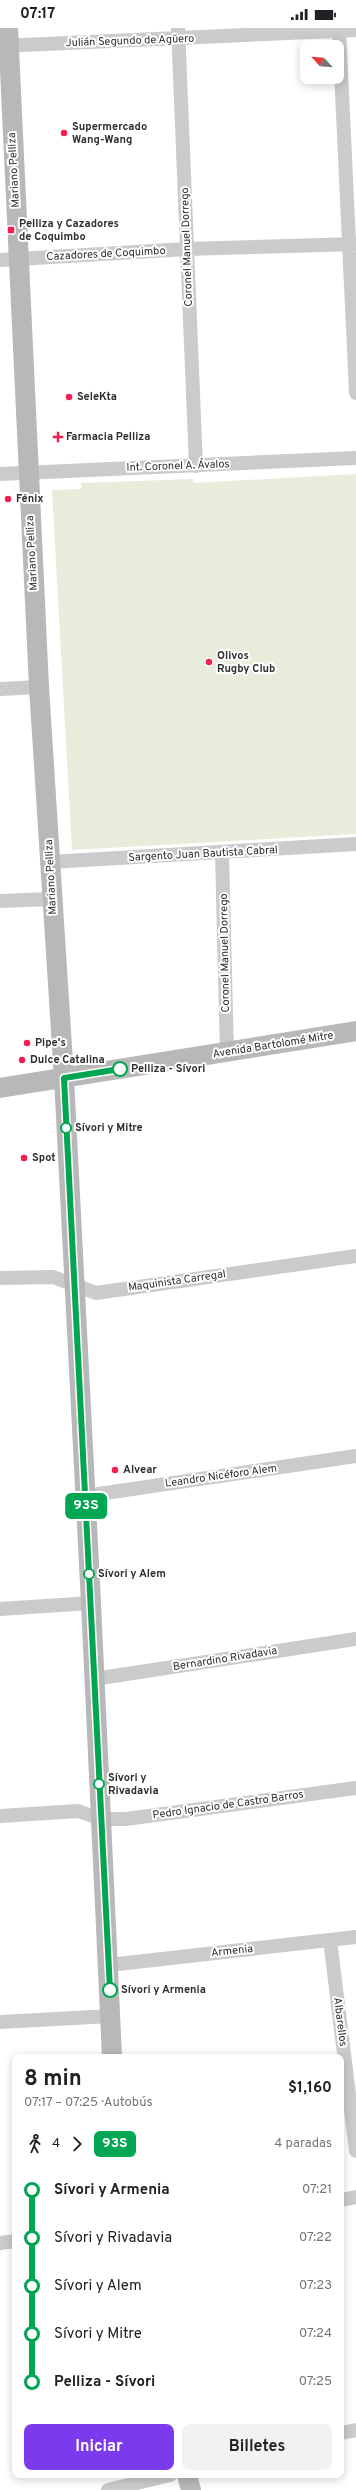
<!DOCTYPE html>
<html lang="es">
<meta charset="utf-8">
<style>
:root{--surface:#fff;--page:#f2f2f2;--text:#202124;--muted:#757577;--accent:#7c3aed}
body{margin:0;font-family:Overpass,sans-serif;background:var(--page);color:var(--text);height:100vh;display:flex;flex-direction:column;font-size:15px;white-space:nowrap}
*{box-sizing:border-box;margin:0}
p{font-size:13px;color:var(--muted)}
.icon{flex:none;width:22px;height:22px;fill:none;stroke:currentColor;stroke-width:2;stroke-linecap:round;stroke-linejoin:round}
.map{position:relative;flex:1;overflow:hidden}
.side{position:absolute;left:12px;top:2026px;width:332px;height:424px;display:flex;flex-direction:column;background:var(--surface);border-radius:8px;box-shadow:0 2px 10px #0003}
.side>*{flex:none}
.badge{padding:0 8px;border-radius:6px;font-size:14px;line-height:26px}
.needle{width:26px;rotate:296deg}
.tools{position:absolute;left:300px;top:12px;display:grid;gap:8px}
.tools a{display:grid;place-items:center;width:44px;height:44px;border-radius:8px;background:var(--surface);box-shadow:0 2px 10px #0003;font-size:20px}
.map>.badge{position:absolute;translate:-50% -50%;box-shadow:0 0 0 2px #fff}
.legs{display:flex;align-items:center;gap:6px;height:44px;padding:0 12px;font-size:13px}
.legs p{margin-inline-start:auto}
.headline{display:flex;align-items:center;justify-content:space-between;height:68px;padding:0 12px}
h1{font-size:22px;font-weight:700;line-height:30px}
.cta{display:flex;gap:8px;margin-top:auto;padding:8px 12px}
.cta a{flex:1;height:46px;border-radius:8px;background:var(--accent);color:#fff;font-size:16px;font-weight:700;line-height:46px;text-align:center}
.cta a+a{background:var(--page);color:var(--text)}
ul{padding:0 12px;list-style:none}
li{display:flex;align-items:center;gap:14px;height:48px;font-size:15px}
li i{display:grid;place-items:center;width:6px;height:100%;margin:0 5px;background:currentColor}
li i::after{content:'';width:10px;height:10px;margin:-5px;border:3px solid;border-radius:50%;background:var(--surface)}
li p{margin-inline-start:auto}
li:first-child i{background:linear-gradient(#0000 50%,currentColor 0)}
li:last-child i{background:linear-gradient(currentColor 50%,#0000 0)}
.status{display:flex;justify-content:space-between;align-items:center;height:28px;padding:0 20px;background:var(--surface);direction:ltr}
.status svg{height:11px;fill:currentColor}
.map>svg:first-child{display:block}
.green{fill:#e7edda}
.lines{fill:none;stroke-linecap:round;stroke-linejoin:round}
.street{stroke:#cbcbcb;stroke-width:14}
.secondary{stroke:#b8b8b8;stroke-width:20}
.line-1-casing{stroke:#fff;stroke-width:9}
.line-1{stroke:#00a651;stroke-width:6}
.poi-dot{fill:#f61e4f;stroke:#fff;stroke-width:1.5}
.stop-1-dot{fill:#fff;stroke:#00a651;stroke-width:2}
.labels{text-anchor:middle;dominant-baseline:central;stroke-width:4;stroke-linejoin:round;paint-order:stroke}
.street-label{font-size:11px;fill:#2e2e2e;stroke:#fff}
.poi-label{font-size:11px;font-weight:bold;fill:#2e2e2e;stroke:#fff;text-anchor:start}
.stop-label{font-size:11px;font-weight:bold;fill:#2e2e2e;stroke:#fff;text-anchor:start}
</style>
<div class="status"><b>07:17</b><svg viewBox="0 0 49 12"><path d="M0 12V9h3v3zM5 12V6h3v6zM10 12V3h3v9zM15 12V0h3v12zM26 1h20v11H26zM47 4h2v5h-2z"/></svg></div>
<div class="map">
<svg width="356" height="2462" viewBox="0 0 356 2462">
<rect width="100%" height="100%" fill="#fff"/>
<path class="green" d="M356,446V806L72,822L52,462L81,461V455L193,451V455Z"/>
<g class="lines">
<path class="street" d="M178,0L196,438
M339,0L356,365
M0,18L356,2
M0,232L187,221L356,216
M0,446L356,430
M0,661L39,659
M222,825L227,1025
M50,834L356,816
M0,873L52,871
M0,1250L53,1249L96,1265L356,1228
M85,1468L356,1428
M0,1581L91,1575
M94,1651L356,1611
M0,1788L78,1783L101,1791H126L356,1760
M330,1912L356,2123
M109,1937L356,1909
M0,1994L111,1988
M341,2172L356,2169
M0,2215L15,2213
M341,2405L356,2402
M108,2462L170,2447"/>
<path class="secondary" d="M8,0L39,659L64,1050L91,1575L112,2029
M0,1060L356,1003
M187,2447L191,2462"/>
</g>
<g class="lines">
<g class="line-1-casing">
<path id="line-1" d="M110,1962L64,1050L120,1041"/>
</g>
<use href="#line-1" class="line-1"/>
</g>
<g class="poi-dot">
<circle cx="64" cy="105" r="4"/>
<rect x="7" y="198" width="8" height="8" rx="2"/>
<circle cx="69" cy="369" r="4"/>
<path d="M56 403h4v4h4v4h-4v4h-4v-4h-4v-4h4z"/>
<circle cx="8" cy="471" r="4"/>
<circle cx="209" cy="634" r="4"/>
<circle cx="27" cy="1015" r="4"/>
<circle cx="22" cy="1032" r="4"/>
<circle cx="24" cy="1130" r="4"/>
<circle cx="115" cy="1442" r="4"/>
</g>
<g class="stop-1-dot">
<circle cx="120" cy="1041" r="7"/>
<circle cx="66" cy="1100" r="5"/>
<circle cx="89" cy="1546" r="5"/>
<circle cx="99" cy="1756" r="5"/>
<circle cx="110" cy="1962" r="7"/>
</g>
<g class="labels">
<g class="street-label">
<text transform="translate(130 13) rotate(-2)">Julián Segundo de Agüero</text>
<text transform="translate(14 142) rotate(-93)">Mariano Pelliza</text>
<text transform="translate(187 219) rotate(-92)">Coronel Manuel Dorrego</text>
<text transform="translate(106 226) rotate(-3)">Cazadores de Coquimbo</text>
<text transform="translate(178 438) rotate(-2)">Int. Coronel A. Ávalos</text>
<text transform="translate(32 525) rotate(-93)">Mariano Pelliza</text>
<text transform="translate(203 826) rotate(-3)">Sargento Juan Bautista Cabral</text>
<text transform="translate(51 849) rotate(-93)">Mariano Pelliza</text>
<text transform="translate(225 925) rotate(-91)">Coronel Manuel Dorrego</text>
<text transform="translate(273 1017) rotate(-9)">Avenida Bartolomé Mitre</text>
<text transform="translate(177 1253) rotate(-8)">Maquinista Carregal</text>
<text transform="translate(221 1448) rotate(-8)">Leandro Nicéforo Alem</text>
<text transform="translate(225 1631) rotate(-9)">Bernardino Rivadavia</text>
<text transform="translate(228 1777) rotate(-8)">Pedro Ignacio de Castro Barros</text>
<text transform="translate(232 1923) rotate(-6)">Armenia</text>
<text transform="translate(340 1994) rotate(83)">Albarellos</text>
</g>
<g class="poi-label">
<text x="72" y="99">Supermercado<tspan x="72" dy="13">Wang-Wang</tspan></text>
<text x="19" y="196">Pelliza y Cazadores<tspan x="19" dy="13">de Coquimbo</tspan></text>
<text x="77" y="369">SeleKta</text>
<text x="66" y="409">Farmacia Pelliza</text>
<text x="16" y="471">Fénix</text>
<text x="217" y="628">Olivos<tspan x="217" dy="13">Rugby Club</tspan></text>
<text x="35" y="1015">Pipe's</text>
<text x="30" y="1032">Dulce Catalina</text>
<text x="32" y="1130">Spot</text>
<text x="123" y="1442">Alvear</text>
</g>
<g class="stop-label">
<text x="131" y="1041">Pelliza - Sívori</text>
<text x="75" y="1100">Sívori y Mitre</text>
<text x="98" y="1546">Sívori y Alem</text>
<text x="108" y="1750">Sívori y<tspan x="108" dy="13">Rivadavia</tspan></text>
<text x="121" y="1962">Sívori y Armenia</text>
</g>
</g>
</svg>
<div class="tools">
<a><svg class="needle" viewBox="-14 -14 28 28"><path d="M0-13l5 13h-10z" fill="#e53935"/><path d="M0 13l5-13h-10z" fill="#757577"/></svg></a>
</div>
<b class="badge" style="left:86px;top:1478px;background:#00a651;color:#fff">93S</b>
<section class="side">
<div class="headline"><div><h1>8 min</h1><p>07:17 – 07:25 · Autobús</p></div><b>$1,160</b></div>
<div class="legs"><svg class="icon" aria-label="walk" viewBox="0 0 24 24"><circle cx="13" cy="4" r="2"/><path d="M13 8l-2 6 4 7M11 14l-3 7M7 12l3-4h3l4 4"/></svg>4<svg class="icon" aria-label="forward" viewBox="0 0 24 24"><path d="M9 5l7 7-7 7"/></svg><b class="badge" style="background:#00a651;color:#fff">93S</b><p>4 paradas</p></div>
<ul>
<li><i style="color:#00a651"></i><b>Sívori y Armenia</b><p>07:21</p></li>
<li><i style="color:#00a651"></i><span>Sívori y Rivadavia</span><p>07:22</p></li>
<li><i style="color:#00a651"></i><span>Sívori y Alem</span><p>07:23</p></li>
<li><i style="color:#00a651"></i><span>Sívori y Mitre</span><p>07:24</p></li>
<li><i style="color:#00a651"></i><b>Pelliza - Sívori</b><p>07:25</p></li>
</ul>
<div class="cta"><a>Iniciar</a><a>Billetes</a></div>
</section>
</div>
